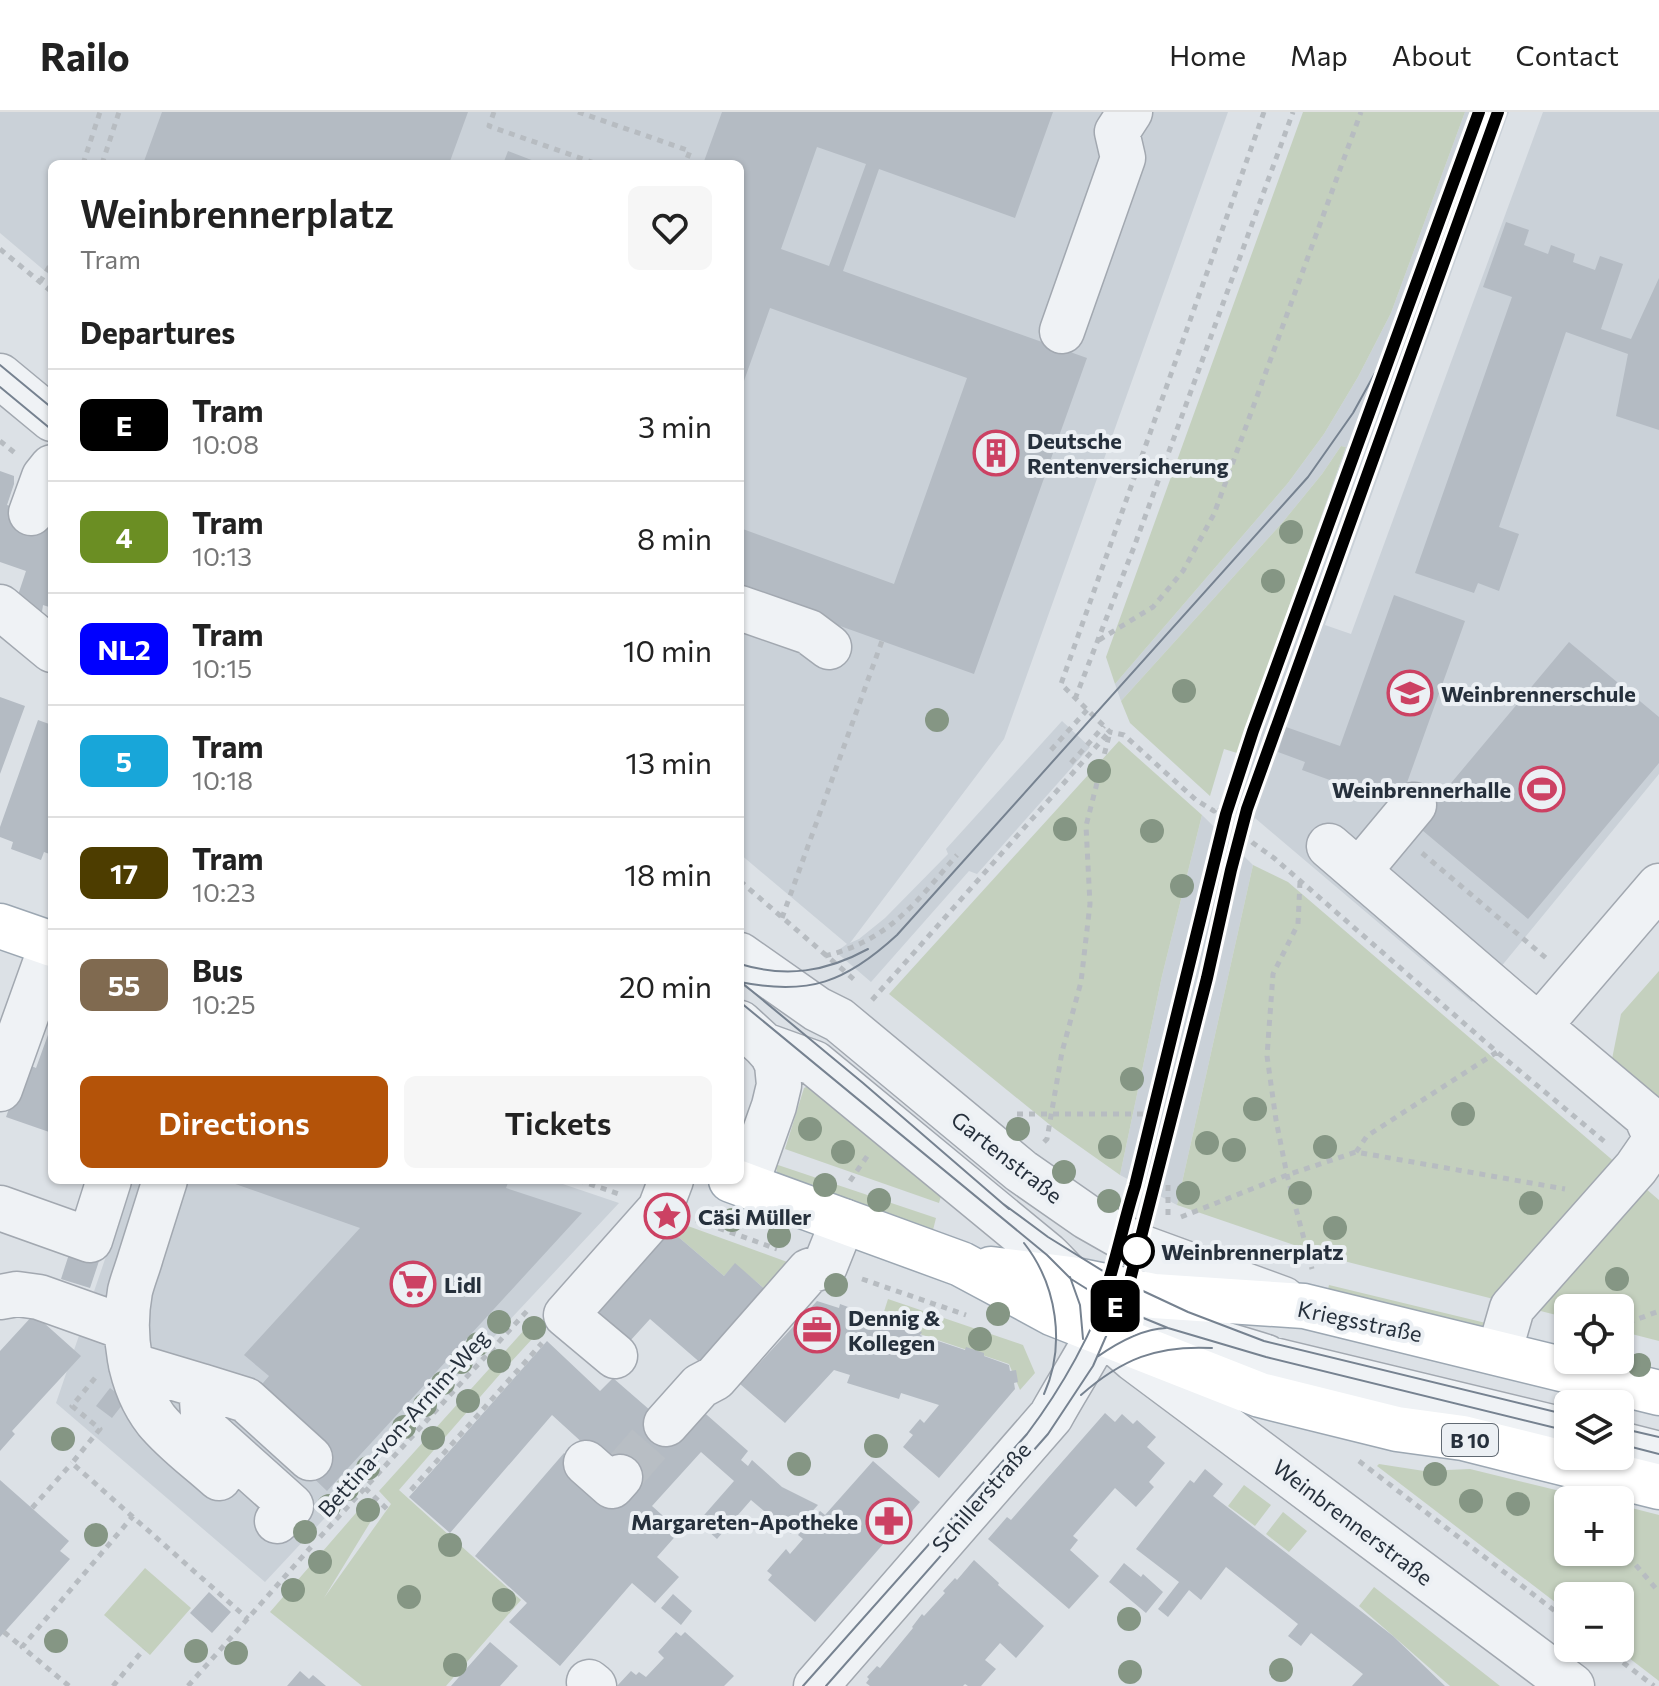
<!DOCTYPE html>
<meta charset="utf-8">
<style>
:root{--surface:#fff;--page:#f6f6f6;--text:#222;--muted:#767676;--line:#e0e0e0;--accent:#b45309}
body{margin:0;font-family:Commissioner,sans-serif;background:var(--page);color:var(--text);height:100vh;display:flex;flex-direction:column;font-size:30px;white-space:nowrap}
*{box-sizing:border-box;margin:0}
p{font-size:26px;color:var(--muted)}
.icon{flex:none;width:44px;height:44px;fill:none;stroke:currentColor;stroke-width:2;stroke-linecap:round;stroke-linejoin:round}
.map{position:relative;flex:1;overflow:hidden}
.details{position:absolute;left:48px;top:48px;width:696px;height:1024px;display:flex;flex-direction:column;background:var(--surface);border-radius:12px;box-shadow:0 2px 6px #0004}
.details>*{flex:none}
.badge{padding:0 16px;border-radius:12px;font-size:28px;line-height:52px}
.controls{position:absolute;left:1554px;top:1182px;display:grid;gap:16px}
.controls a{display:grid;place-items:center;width:80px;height:80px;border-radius:12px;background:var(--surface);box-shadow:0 2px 6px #0004;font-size:40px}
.map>.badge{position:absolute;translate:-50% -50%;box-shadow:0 0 0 4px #fff}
h2{padding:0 32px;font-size:30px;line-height:72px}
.round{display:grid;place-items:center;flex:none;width:84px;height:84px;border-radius:12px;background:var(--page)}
.summary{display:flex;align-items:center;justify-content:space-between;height:136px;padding:0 32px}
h1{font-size:38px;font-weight:600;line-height:60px}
.cta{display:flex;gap:16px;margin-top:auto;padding:16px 32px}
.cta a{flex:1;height:92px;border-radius:12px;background:var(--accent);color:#fff;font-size:32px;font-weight:600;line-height:92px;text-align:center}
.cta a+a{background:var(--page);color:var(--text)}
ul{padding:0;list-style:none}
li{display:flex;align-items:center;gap:24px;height:112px;padding:0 32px;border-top:2px solid var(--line)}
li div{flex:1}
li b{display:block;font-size:30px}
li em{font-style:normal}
li .badge{min-width:88px;font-weight:700;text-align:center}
header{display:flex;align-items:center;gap:48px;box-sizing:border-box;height:112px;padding:0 40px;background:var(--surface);border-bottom:2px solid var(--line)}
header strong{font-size:38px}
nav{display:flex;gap:44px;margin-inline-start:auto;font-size:28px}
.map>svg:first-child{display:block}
.built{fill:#cad1d8}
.green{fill:#c4d0be}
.building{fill:#b4bbc3;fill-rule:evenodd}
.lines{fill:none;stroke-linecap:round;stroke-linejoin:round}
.minor-tunnel{stroke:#b8bec4;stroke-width:44;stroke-dasharray:44 22;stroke-linecap:butt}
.minor-casing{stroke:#a2a8b0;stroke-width:47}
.major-casing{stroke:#9ca7b2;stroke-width:47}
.path{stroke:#b7bcc1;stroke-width:5;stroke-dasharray:6 6;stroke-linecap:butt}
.minor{stroke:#eff2f5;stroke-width:44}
.major{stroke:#fff;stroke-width:44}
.tram{stroke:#768290;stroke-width:2}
.tree{fill:#859684}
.line-casing{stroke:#fff;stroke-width:18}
.line{stroke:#000;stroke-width:12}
.stop-dot{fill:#fff;stroke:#000;stroke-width:4}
.labels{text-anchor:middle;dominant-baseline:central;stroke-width:8;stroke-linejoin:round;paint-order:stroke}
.shield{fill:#ecf0f4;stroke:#616a73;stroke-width:2}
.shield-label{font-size:20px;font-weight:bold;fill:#26303c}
.poi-label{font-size:22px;font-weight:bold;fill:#26303c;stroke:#ecf0f4;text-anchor:start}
.street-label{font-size:22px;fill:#26303c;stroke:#ecf0f4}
.stop-label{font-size:22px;font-weight:bold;fill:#26303c;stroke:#ecf0f4;text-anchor:start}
</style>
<header>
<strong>Railo</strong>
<nav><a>Home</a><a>Map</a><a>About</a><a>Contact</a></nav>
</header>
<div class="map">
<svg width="1659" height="1574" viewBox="0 0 1659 1574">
<rect width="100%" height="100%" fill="#dce1e6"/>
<path class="built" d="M0,0H1228L1004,627L850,831L859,827L885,806L948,742L946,737L1062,609L1090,635L977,762L969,759L871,870L836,840L847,832L740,742V52H52V165L0,121Z
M1465,0H1509L1325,513L1351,522L1543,0H1659V662L1472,890L1255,706L1250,717L1222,687L1346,335L1341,334L1322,362L1282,411L1121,589L1115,572L1288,371L1324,322L1358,265L1391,201Z
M1202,703L1253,753L1177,1093L1120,1063L1162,864Z
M132,1068H551L619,1091L265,1470L56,1291Z"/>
<path class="green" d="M1303,0H1465L1391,201L1358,265L1324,322L1288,371L1115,572L1106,545Z
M1341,334L1346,335L1237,641L1224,637L1210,684L1130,611L1121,589L1282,411L1322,362Z
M1119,629L1202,703L1162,864L1120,1063L1055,1017L889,882Z
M1253,753L1288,770L1659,1088V1229L1620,1219V1196H1568V1206L1332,1146L1177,1093Z
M1659,859V991L1611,952L1621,902Z
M810,973L941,1084L939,1091L785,1037L804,976Z
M775,1052L936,1106L933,1118L783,1065L777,1060Z
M663,1105L790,1151L766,1178L735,1152L724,1164L662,1111Z
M1329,1173L1490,1212L1481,1219L1327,1181Z
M888,1187L1023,1233L1035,1261L1020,1278L1009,1252L881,1209Z
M535,1206L544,1214L501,1261L399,1378L521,1488L446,1574H362L270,1500L369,1386L379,1396L324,1486L391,1392L379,1379Z
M1379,1352L1424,1359L1470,1357L1597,1388H1568V1440H1620V1393L1659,1403V1569L1616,1536H1620V1484H1568V1500L1377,1354Z
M1244,1373L1271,1393L1255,1414L1228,1394Z
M1283,1400L1307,1419L1289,1440L1266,1422Z
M145,1456L191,1496L150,1543L104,1503Z
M1374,1475L1500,1574H1450L1359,1494Z"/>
<path class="building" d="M162,0H468L449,52H143Z
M722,0H1053L1015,106L879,57L843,159L1087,246L974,562L740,478V416L894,472L967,266L770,196L740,280V52H703ZM817,35L866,52L829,154L781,137Z
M508,39L542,52H503Z
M1506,110L1529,118L1524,133L1548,142L1551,133L1575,142L1573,150L1595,158L1600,144L1623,152L1601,217L1631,227L1659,166V318L1616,304L1628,242L1566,220L1499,415L1519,422L1499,479L1478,471L1474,481L1415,461L1512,185L1483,175Z
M0,359L14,364V372L7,393L52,408V496L43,493L42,500L20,493L23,484L18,483L26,459L0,450Z
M1394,483L1465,509L1399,693L1302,658L1305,650L1278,640L1286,615L1340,634Z
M1569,530L1659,605V651L1528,807L1416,713Z
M0,585L25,594L0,662Z
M38,608L52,613V743L44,740L41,748L11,737L13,730L0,725V715Z
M49,920L52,921V1021L6,1005L25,951L36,956Z
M224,1068H459L465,1070L466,1068H509L506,1076L582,1101L327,1379L302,1355L257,1278L269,1264L244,1243L360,1116Z
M662,1111L724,1164L735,1151L775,1186L711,1260L650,1207L630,1229L590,1194Z
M70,1139L99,1149L90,1176L61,1167Z
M817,1189L839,1196L840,1192L859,1199L857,1203L902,1217L903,1214L922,1220L920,1223L965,1238L966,1235L984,1241V1244L1009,1253L1010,1259L1016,1258L1018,1270L1014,1271L1015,1277L939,1366L903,1335L913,1323L909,1320L920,1307L924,1311L939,1293L901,1281L899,1287L847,1271L850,1263L834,1258L785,1311L740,1272Z
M34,1202L81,1244L12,1319L15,1322L0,1339V1239Z
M547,1229L600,1279L613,1266L666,1312L699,1296L748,1339L741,1348L748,1354L752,1348L782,1375L818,1393L791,1422L751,1388L717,1427L698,1410L734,1369L701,1340L652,1394L680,1419L657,1445L679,1465L655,1491L632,1471L560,1554L509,1510L527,1491L475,1444L564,1341L617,1390L620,1365L552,1303L450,1421L409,1385Z
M110,1276L126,1288L112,1306L96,1294Z
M1105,1301L1115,1310L1122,1302L1133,1312L1137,1308L1156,1325L1147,1335L1165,1351L1149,1370L1154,1375L1136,1395L1115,1376L1073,1424L1078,1428L1070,1438L1099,1464L1069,1497L988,1427L1007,1405L1011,1408Z
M873,1349L920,1390L815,1510L768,1468L772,1463L767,1459L786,1437L790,1442L803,1427L798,1423L820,1399L825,1403Z
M1205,1357L1223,1372L1213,1384L1393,1524L1445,1574H1352L1363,1562L1311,1521L1301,1534L1288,1524L1298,1512L1226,1455L1201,1488L1189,1478L1168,1505L1158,1497L1179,1470L1136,1437L1190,1368L1194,1371Z
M0,1368L69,1429L60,1439L70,1447L0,1525Z
M974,1448L999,1471L998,1473L1044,1514L1016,1546L1000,1531L985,1548L996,1557L981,1574H968L965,1572L963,1574H870L866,1571L869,1567L867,1565L877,1554L880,1556L913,1516L912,1515L922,1502L924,1504L945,1481L943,1479L955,1466L957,1468Z
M1124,1451L1141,1465L1143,1462L1163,1480L1146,1501L1109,1470Z
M209,1480L231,1500L212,1521L190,1501Z
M673,1482L692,1499L681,1513L661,1496Z
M676,1520L681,1524L685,1520L734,1564L724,1574H617L631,1559L636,1563L639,1560L646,1565L664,1546L658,1540Z
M490,1530L518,1554L500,1574H451Z
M300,1559L309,1567L313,1563L326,1574H287Z"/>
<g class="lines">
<path class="minor-tunnel" d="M620,1365L666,1312"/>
<g class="minor-casing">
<path id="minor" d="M1062,219L1123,46L1117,20L1130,0
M0,264L52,307
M31,401L44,365L52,355
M0,495L52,538
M740,496L809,520L829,535
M1329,734L1509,889L1646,1004L1656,1027L1636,1056L1512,1196L1499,1241
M1359,759L1414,693
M740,843L817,897L839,908L1021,1059L1087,1105L1138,1134L1283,1187
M740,911L764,933L772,942L777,952L779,973L774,994L746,1073
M1539,914L1659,774
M764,933L814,951L1047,1143C1056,1151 1064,1162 1074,1169C1131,1210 1200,1224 1266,1245
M0,977L52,832
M165,1068C157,1093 149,1119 141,1144C138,1155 133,1167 130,1179C122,1222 129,1273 156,1308C174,1330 198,1347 219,1366
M0,1096L90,1128L109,1068
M0,1185L17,1182L39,1185L126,1216
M1118,1233L1134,1247L1572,1574
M1236,1239L1568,1319
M615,1244L566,1203L660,1097L671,1068
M131,1253L201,1274L204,1316L291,1394L277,1409
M201,1274L246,1288L310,1346
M666,1312L700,1274L715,1266L809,1159L825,1154L843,1109
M1620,1332L1659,1342
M586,1351L612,1374L620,1365
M589,1570L594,1574
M816,1574L1051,1304C1072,1266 1097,1230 1114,1189"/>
</g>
<g class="major-casing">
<path id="major" d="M0,814L52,832
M731,1068L961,1152L1054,1202L1260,1283L1397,1317L1463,1326L1659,1375
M991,1157L1071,1167L1154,1184L1304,1194L1659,1281"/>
</g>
<path class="path" d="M494,0L489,14L597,52
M578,0L690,39L685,52
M1264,0L1061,572L1110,620L1124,623L1196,688L1214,699L1218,694L1253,731L1274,746L1497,940L1605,1030
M83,52L100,0
M102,52L119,0
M0,137L52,180
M40,170L52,150
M0,329L15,341
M1099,528L1153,495L1183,459L1214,402L1361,0
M1075,587L1134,435L1293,0
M1051,638L1087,598
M1071,651L1104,614
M1422,741L1546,846
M740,769L857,870
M1300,770L1298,812L1273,862L1267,944L1276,1008L1287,1063L1312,1157
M782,806L882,529
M825,844C890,828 916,790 957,743
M872,888L1109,620
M1017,1002H1146
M1044,1030L1047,1027L1062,940L1081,870L1090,792L1086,714L1110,620
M1356,1040L1367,1024L1497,940
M578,1068L622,1083
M850,1069L868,1043
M1168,1073V1104
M1181,1105L1287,1063L1356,1040L1565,1077
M696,1108L777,1137
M862,1167L966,1203
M1620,1218L1622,1213L1659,1199
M95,1266L72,1294L100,1317L72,1351L248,1507
M1359,1349L1568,1509
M365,1376L387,1397
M411,1378L542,1231
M32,1396L72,1351
M1629,1408L1628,1444L1659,1480
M320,1425L527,1199
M4,1520L22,1535
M1604,1536L1654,1574
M69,1574L22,1535L133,1404
M113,1574L144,1537
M188,1574L311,1435"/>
<use href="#minor" class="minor"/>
<use href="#major" class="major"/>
<path class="tram" d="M0,253L52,296
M0,275L52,318
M740,852C786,866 826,860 868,837
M740,870C809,884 846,870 897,823L1308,365L1353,301L1375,261
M741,870L863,971L1009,1097
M740,890L1047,1143L1071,1167L1103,1187L1119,1196L1168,1216L1266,1245L1568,1319
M1002,1091L1048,1125L1111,1164L1188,1200L1264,1229L1568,1303
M1024,1131C1057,1173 1066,1233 1044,1282
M1070,1165L1080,1193L1083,1227
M1097,1245C1117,1231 1141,1217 1166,1216
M1081,1283C1122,1247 1157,1233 1212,1236
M1620,1316L1659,1325
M1620,1332L1659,1342
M803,1574L1027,1322C1061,1277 1095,1218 1111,1164C1115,1148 1117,1131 1122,1115C1125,1102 1131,1088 1135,1074L1226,702L1253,619L1479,0
M826,1574L1048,1322L1093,1254L1129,1172L1207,866L1231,758L1247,697L1498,0"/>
</g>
<g class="tree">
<circle cx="1291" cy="420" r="12"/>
<circle cx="1273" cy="469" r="12"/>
<circle cx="1184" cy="579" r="12"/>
<circle cx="937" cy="608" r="12"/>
<circle cx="1099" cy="659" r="12"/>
<circle cx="1065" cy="717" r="12"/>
<circle cx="1152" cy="719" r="12"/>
<circle cx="1182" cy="774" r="12"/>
<circle cx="1132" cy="967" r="12"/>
<circle cx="1255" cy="997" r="12"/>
<circle cx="1463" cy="1002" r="12"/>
<circle cx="810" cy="1017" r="12"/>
<circle cx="1018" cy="1017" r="12"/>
<circle cx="1207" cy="1031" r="12"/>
<circle cx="1110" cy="1035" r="12"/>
<circle cx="1325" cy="1035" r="12"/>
<circle cx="1234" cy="1038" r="12"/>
<circle cx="843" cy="1040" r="12"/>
<circle cx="1064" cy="1060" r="12"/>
<circle cx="825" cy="1073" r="12"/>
<circle cx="1188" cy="1081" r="12"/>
<circle cx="1300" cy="1081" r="12"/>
<circle cx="879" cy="1088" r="12"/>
<circle cx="1109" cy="1089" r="12"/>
<circle cx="1531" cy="1091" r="12"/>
<circle cx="732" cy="1108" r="12"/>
<circle cx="1335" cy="1116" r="12"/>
<circle cx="779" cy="1124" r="12"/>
<circle cx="1617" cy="1167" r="12"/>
<circle cx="836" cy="1173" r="12"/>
<circle cx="998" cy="1202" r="12"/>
<circle cx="499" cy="1210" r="12"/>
<circle cx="534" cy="1216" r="12"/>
<circle cx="980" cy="1227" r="12"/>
<circle cx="478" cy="1232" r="12"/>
<circle cx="499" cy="1249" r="12"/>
<circle cx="461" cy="1250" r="12"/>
<circle cx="1639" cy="1253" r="12"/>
<circle cx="443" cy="1271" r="12"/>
<circle cx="468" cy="1289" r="12"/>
<circle cx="425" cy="1293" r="12"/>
<circle cx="404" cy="1315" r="12"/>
<circle cx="433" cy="1326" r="12"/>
<circle cx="63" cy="1327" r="12"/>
<circle cx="876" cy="1334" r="12"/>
<circle cx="799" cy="1352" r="12"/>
<circle cx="368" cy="1356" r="12"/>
<circle cx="1435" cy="1362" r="12"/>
<circle cx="347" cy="1377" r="12"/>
<circle cx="1471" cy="1389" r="12"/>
<circle cx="1518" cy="1392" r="12"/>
<circle cx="329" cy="1394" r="12"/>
<circle cx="368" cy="1398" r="12"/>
<circle cx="305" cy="1420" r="12"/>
<circle cx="96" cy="1423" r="12"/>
<circle cx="450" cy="1433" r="12"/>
<circle cx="320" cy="1450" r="12"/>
<circle cx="293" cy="1478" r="12"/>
<circle cx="409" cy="1485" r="12"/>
<circle cx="504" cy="1488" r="12"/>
<circle cx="1129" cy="1507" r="12"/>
<circle cx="56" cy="1529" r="12"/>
<circle cx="196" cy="1539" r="12"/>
<circle cx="236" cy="1541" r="12"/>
<circle cx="455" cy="1553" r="12"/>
<circle cx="1281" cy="1558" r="12"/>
<circle cx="1130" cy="1560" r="12"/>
</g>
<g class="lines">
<g class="line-casing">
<path id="line" d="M1479,0L1253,619L1226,702L1135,1074C1123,1112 1116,1150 1103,1187L1119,1196L1129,1172L1207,866L1231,758L1247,697L1498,0"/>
</g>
<use href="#line" class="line"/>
</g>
<defs>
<g id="building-ring" transform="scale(2.3)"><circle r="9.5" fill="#ecf0f4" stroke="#cc4163" stroke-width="1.5"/><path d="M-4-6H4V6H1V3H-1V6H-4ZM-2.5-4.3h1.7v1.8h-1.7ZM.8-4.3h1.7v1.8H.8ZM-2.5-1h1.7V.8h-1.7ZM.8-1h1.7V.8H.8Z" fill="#cc4163"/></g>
<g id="school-ring" transform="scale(2.3)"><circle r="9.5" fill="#ecf0f4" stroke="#cc4163" stroke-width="1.5"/><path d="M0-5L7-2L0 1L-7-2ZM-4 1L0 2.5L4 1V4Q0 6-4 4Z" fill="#cc4163"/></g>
<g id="stadium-ring" transform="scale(2.3)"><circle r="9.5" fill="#ecf0f4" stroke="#cc4163" stroke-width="1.5"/><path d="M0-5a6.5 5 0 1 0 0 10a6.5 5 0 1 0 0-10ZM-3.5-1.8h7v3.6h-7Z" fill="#cc4163"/></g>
<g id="sight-ring" transform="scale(2.3)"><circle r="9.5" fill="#ecf0f4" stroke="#cc4163" stroke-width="1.5"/><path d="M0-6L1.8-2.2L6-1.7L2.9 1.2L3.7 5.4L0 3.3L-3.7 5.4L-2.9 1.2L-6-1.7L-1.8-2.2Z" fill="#cc4163"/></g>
<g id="supermarket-ring" transform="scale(2.3)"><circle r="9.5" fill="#ecf0f4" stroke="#cc4163" stroke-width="1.5"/><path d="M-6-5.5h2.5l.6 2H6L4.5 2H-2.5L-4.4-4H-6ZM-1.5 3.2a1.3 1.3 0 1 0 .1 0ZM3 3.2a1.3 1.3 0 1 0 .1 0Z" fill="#cc4163"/></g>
<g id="office-ring" transform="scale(2.3)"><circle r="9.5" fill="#ecf0f4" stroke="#cc4163" stroke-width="1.5"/><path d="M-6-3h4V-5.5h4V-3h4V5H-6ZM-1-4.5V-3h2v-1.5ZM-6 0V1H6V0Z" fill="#cc4163"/></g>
<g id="pharmacy-ring" transform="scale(2.3)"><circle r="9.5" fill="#ecf0f4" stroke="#cc4163" stroke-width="1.5"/><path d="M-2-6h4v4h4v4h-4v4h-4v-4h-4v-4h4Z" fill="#cc4163"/></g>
</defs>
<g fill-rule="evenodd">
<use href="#building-ring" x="996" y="341"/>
<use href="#school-ring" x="1410" y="581"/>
<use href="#stadium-ring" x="1542" y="677"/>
<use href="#sight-ring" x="667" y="1104"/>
<use href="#supermarket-ring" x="413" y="1172"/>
<use href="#office-ring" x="817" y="1218"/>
<use href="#pharmacy-ring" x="889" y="1409"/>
</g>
<circle class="stop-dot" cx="1137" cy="1139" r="16"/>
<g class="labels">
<rect class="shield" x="1442" y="1312" width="56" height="32" rx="6"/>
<g class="shield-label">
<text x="1470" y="1328">B 10</text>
</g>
<g class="poi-label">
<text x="1027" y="328">Deutsche<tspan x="1027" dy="25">Rentenversicherung</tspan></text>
<text x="1441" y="581">Weinbrennerschule</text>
<text x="1511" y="677" text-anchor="end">Weinbrennerhalle</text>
<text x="698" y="1104">Cäsi Müller</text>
<text x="444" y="1172">Lidl</text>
<text x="848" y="1205">Dennig &amp;<tspan x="848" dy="25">Kollegen</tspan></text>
<text x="858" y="1409" text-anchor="end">Margareten-Apotheke</text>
</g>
<g class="street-label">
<text transform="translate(1007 1045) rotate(38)">Gartenstraße</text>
<text transform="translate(1360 1209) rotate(12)">Kriegsstraße</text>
<text transform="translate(403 1311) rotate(-48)">Bettina-von-Arnim-Weg</text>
<text transform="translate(981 1385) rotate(-49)">Schillerstraße</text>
<text transform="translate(1353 1410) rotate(37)">Weinbrennerstraße</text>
</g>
<g class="stop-label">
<text x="1161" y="1139">Weinbrennerplatz</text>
</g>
</g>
</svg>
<div class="controls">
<a><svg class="icon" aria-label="locate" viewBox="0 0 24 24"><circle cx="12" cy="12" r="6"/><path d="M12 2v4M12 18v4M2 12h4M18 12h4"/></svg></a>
<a><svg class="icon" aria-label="layers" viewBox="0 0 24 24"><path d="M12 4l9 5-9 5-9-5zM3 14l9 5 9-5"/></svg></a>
<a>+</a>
<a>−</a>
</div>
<b class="badge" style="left:1115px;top:1194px;background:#000;color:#fff">E</b>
<section class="details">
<div class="summary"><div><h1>Weinbrennerplatz</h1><p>Tram</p></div><a class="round"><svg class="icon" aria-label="heart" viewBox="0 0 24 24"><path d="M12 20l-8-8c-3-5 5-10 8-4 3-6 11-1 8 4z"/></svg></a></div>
<h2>Departures</h2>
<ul>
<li><span class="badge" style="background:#000;color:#fff">E</span><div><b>Tram</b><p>10:08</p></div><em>3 min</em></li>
<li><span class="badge" style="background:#6b8e23;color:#fff">4</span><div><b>Tram</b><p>10:13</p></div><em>8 min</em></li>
<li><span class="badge" style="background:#00f;color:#fff">NL2</span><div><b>Tram</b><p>10:15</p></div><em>10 min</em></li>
<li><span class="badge" style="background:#18a6d9;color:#fff">5</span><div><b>Tram</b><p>10:18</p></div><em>13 min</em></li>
<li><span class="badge" style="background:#4d3d00;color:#fff">17</span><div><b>Tram</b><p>10:23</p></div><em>18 min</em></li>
<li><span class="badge" style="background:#806a50;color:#fff">55</span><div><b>Bus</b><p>10:25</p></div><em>20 min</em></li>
</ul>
<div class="cta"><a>Directions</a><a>Tickets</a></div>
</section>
</div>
